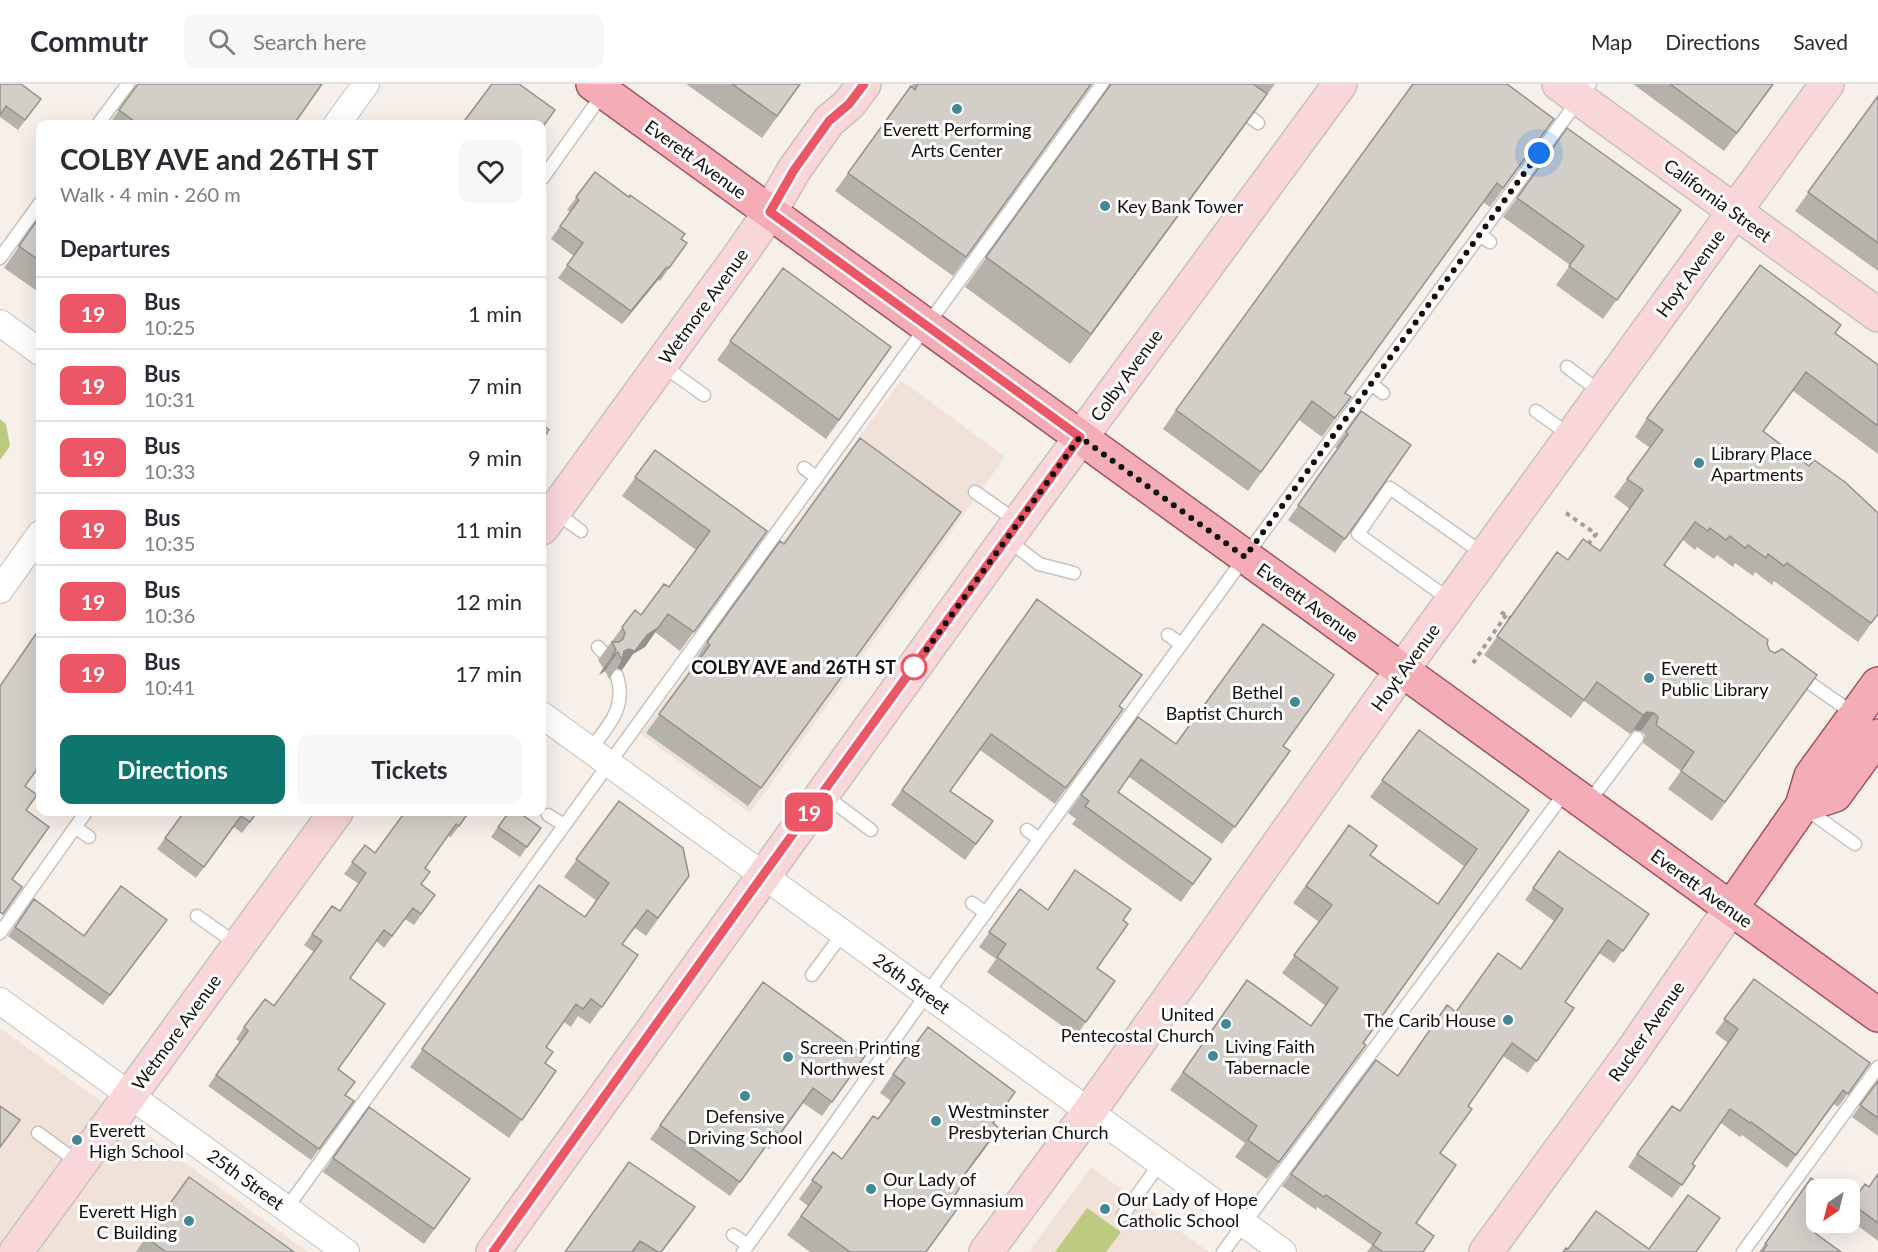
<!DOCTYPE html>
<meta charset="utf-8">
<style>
:root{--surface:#fff;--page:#f7f7f7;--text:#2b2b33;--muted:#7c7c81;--line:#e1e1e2;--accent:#0f766e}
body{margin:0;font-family:Lato,sans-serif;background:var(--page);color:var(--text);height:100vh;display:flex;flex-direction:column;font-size:22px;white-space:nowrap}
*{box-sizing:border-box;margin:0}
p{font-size:20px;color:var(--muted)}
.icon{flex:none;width:33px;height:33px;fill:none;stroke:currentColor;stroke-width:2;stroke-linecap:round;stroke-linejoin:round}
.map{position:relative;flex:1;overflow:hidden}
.details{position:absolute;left:36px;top:36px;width:510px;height:696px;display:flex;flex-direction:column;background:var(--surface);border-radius:12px;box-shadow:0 6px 24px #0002}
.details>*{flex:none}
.badge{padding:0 12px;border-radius:9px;font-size:21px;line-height:39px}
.needle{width:39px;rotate:215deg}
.controls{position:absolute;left:1806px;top:1095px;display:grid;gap:12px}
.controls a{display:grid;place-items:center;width:54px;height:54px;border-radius:12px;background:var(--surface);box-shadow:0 6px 24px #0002;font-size:30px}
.you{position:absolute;width:30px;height:30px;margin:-15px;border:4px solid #fff;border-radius:50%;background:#1a73e8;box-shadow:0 0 0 9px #1a73e833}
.map>.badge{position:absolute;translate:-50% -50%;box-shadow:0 0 0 3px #fff}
h2{padding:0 24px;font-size:22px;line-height:54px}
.round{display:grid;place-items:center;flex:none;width:63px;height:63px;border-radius:12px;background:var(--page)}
.overview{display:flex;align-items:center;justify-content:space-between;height:102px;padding:0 24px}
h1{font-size:28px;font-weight:700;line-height:45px}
.action{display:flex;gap:12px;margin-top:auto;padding:12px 24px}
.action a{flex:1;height:69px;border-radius:12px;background:var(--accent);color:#fff;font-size:24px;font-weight:700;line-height:69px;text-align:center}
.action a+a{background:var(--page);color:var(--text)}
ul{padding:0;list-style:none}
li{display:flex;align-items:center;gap:18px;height:72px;padding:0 24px;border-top:2px solid var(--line)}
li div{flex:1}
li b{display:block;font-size:22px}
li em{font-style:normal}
li .badge{min-width:66px;font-weight:700;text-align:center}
header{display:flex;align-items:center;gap:36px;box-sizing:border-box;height:84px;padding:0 30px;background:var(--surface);border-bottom:2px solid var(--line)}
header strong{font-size:28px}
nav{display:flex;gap:33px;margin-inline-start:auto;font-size:21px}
.search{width:420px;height:54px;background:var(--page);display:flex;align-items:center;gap:15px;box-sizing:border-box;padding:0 21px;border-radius:12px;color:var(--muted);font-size:22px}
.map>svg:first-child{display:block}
.built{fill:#f0e2d9}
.green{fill:#bdcb82}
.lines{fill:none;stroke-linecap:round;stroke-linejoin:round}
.lane-casing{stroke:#c8c1bc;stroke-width:15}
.street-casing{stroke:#c8c1bc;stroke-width:28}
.secondary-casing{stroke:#c8c1bc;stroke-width:36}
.primary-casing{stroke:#a0535b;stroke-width:36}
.path{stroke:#a49e9b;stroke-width:4;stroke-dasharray:4.5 4.5;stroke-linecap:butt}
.lane{stroke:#fff;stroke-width:12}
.street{stroke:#fff;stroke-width:26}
.secondary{stroke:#f9d6da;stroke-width:33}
.primary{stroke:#f4adb6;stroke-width:33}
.wall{fill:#b5b2ac}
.shaded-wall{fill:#94918c}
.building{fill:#d3cfc8;stroke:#94918c;stroke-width:1.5}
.line-casing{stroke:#fff;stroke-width:14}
.line{stroke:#ec5767;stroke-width:9}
.walk{stroke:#120f0e;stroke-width:6;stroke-dasharray:0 10.8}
.poi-dot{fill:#438895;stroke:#fefefe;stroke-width:2}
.stop-dot{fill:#fff;stroke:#ec5767;stroke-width:3}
.labels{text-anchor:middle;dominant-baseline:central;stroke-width:6;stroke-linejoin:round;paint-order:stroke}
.poi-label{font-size:18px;fill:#120f0e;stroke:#fefefe;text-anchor:start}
.street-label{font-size:18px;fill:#120f0e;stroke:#fefefe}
.stop-label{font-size:18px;font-weight:bold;fill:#120f0e;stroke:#fefefe;text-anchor:end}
</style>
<header>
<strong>Commutr</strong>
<div class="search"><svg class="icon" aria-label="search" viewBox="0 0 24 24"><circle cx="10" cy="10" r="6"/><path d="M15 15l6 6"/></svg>Search here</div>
<nav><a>Map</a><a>Directions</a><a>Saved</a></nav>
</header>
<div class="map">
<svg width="1878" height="1168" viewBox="0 0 1878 1168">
<rect width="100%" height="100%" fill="#f7efea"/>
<path class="built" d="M901,296L1005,373L750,729L641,650Z
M0,944L308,1168H0Z
M1091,1083L1209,1168H1029Z"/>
<path class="green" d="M0,335L6,340L10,362L0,376Z
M1087,1124L1121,1148L1106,1168H1055Z"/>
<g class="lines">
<g class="lane-casing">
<path id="lane" d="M1238,24L1258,39
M98,40L128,0
M542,95L604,8
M1480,151L1490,158
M0,174L40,119
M662,281L704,311
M1567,283L1602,309
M1371,300L1383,309
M1536,327L1571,352
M804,384L817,394
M975,408L1018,438
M555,428L581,447
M1007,455L1039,480L1074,489
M1450,516L1358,450L1390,404L1485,471
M1168,551L1181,560
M598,563L604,569
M1797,590L1854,630
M590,666C608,642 627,624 617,592
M824,711L871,746
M1588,719L1637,654
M1806,725L1855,760
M548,731L564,741
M75,743L89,753
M1027,746L1039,755
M972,819L986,829
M197,832L238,861
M0,849L86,728
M812,891L843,849
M38,1049L79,1079
M286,1125L1102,0
M1123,1131L1160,1079
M733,1151L748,1161
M743,1168L949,879L1590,0
M1223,1168L1566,707
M1743,1168L1878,983"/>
</g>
<g class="street-casing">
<path id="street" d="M337,40L366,0
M0,239L40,268
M0,506L40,450
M542,631L1283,1168
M0,917L346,1168"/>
</g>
<g class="secondary-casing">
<path id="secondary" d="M1559,0L1878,231
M542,444L738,174L770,128L794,86L829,37L849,20L864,0
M16,1168L336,728
M493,1168L1007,454L1340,0
M986,1168L1089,1028L1402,586L1827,0
M1486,1168L1631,969L1731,824"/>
</g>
<g class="primary-casing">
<path id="primary" d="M593,0L1878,931
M1802,722L1835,711L1878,652
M1731,824L1802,722L1811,692L1878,600"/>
</g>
<path class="path" d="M1566,429L1596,450L1587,462
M1501,528L1510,534
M1473,579L1506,531"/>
<use href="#lane" class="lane"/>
<use href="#street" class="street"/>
<use href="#secondary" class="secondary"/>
<use href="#primary" class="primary"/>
</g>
<path class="wall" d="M0,0L41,15L18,46L0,33Z
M138,0L294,40H109Z
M686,0H801L762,54Z
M913,0H1092L953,192L835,107Z
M1111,0H1275L1070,280L965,203Z
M1633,0H1774L1724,67Z
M1878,12V187L1795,127Z
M1541,53L1490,123L1483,118L1345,309L1351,313L1322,353L1299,336L1248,407L1163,345L1176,326Z
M595,88L687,159L660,197L658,196L622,240L558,194L574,172L551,155L570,128L567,126Z
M1517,114L1681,126L1603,235L1556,201L1570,181L1503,133Z
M40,132V209L4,184Z
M783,184L891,263L826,355L717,276Z
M1835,249L1878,281V370L1793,307L1764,347L1878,530L1858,558L1774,497L1772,501L1755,488L1753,492L1735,479L1733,483L1717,471L1714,475L1697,463L1695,466L1683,456L1665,481L1767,560L1770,567L1817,591L1712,737L1668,705L1681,687L1643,659L1645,651L1641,647L1634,646L1630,650L1584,617L1571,634L1484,571L1557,468L1568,476L1600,467L1630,425L1614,413L1650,364L1635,353L1647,334Z
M1361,327L1411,361L1335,469L1288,436L1338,365L1335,363Z
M655,366L767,447L680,567L655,548L645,563L633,570L622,586L617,584L609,595L605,587L599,591L603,584L598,576L635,526L641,531L669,503L696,466L622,412Z
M948,446L748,722L646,649L697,579L694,577L707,558L784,460Z
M1037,515L1119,623L1112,641L1055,720L980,666L950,707L993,737L965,776L891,721Z
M1138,633L1176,660L1283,662L1290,667L1222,760L1129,693L1118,708L1211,775L1181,818L1072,740L1076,735L1068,729Z
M1419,646L1529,726L1363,960L1353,979L1267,1095L1235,1073L1245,1059L1170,1006L1247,896L1311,942L1326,922L1282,889L1319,838L1293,819L1349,741L1371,771L1438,820L1465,783L1370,713Z
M619,717L689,792L646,852L635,844L622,860L638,871L590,940L578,932L571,943L564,938L546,963L545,979L556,987L509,1054L410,983L539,801L585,833L597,817L564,793Z
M181,728H258L242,749L234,743L196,794L157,765L181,732L179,731Z
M469,728L451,753L448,752L425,784L421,800L435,811L414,841L405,835L384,864L376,857L350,894L338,985L345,1011L354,1017L311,1076L208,1002L240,958L236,955L244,943L274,922L314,868L304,861L332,822L340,827L359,800L344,790L365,761L375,769Z
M508,728L541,744L520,773L491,753Z
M1559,767L1649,830L1614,879L1599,869L1565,918L1574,924L1528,989L1503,972L1468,1022L1440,1069L1416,1139L1423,1168H1367L1372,1161L1317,1123L1316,1126L1282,1102L1291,1090L1398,992L1456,928L1521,885L1554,837L1525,816Z
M1020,805L1048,826L1123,836L1097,884L1115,897L1076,952L987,888L996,875L979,863Z
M34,815L84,852L167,836L103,921L8,852Z
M1754,895L1870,979L1838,1023L1834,1020L1787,1084L1742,1051L1740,1053L1721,1039L1692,1080L1695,1082L1672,1114L1628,1083L1637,1070L1680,1027L1728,959L1715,949Z
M763,898L865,972L822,1032L803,1019L769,1065L766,1062L730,1112L650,1055Z
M893,990L993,1039L986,1063L961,1095L926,1168H810L787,1151L808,1122L799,1115L833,1068L842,1075L878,1035L891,1017L880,1009Z
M1878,997V1052L1852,1033Z
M369,1023L470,1095L424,1160L323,1088Z
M1878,1090V1157L1850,1136V1122L1865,1100L1869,1103Z
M1811,1094L1813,1140L1815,1149L1841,1168H1759Z
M682,1142L662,1168H565Z
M146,1153L294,1168H136Z"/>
<path class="shaded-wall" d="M1267,10L1246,40L1070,280L1091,250Z
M667,183L658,196L622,240L631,227Z
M668,530L645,563L633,570L622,586L617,584L622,576L624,567L647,551Z
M618,568L605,587L599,591L612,572Z
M1647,628L1654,629L1641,647L1634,646L1630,650L1643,631Z
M1366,961L1353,979L1267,1095L1279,1078Z
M999,1044L986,1063L948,1114L961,1095Z"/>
<path class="building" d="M0,0H21L41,15L25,36L6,22L0,31Z
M138,0H322L294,40H138L119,26Z
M492,0H519L555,26L542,44V40H462Z
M732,0H800L777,32Z
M918,0H1091L966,173L848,89L911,2L915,6Z
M1111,0H1253L1267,10L1091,250L986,173Z
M1413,0H1507L1554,35L1503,104L1497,99L1345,309L1351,313L1335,334L1312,317L1261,388L1176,326Z
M1670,0H1773L1737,49Z
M1878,12V159L1808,108Z
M1567,44L1681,126L1617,216L1569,182L1584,162L1517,114Z
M595,88L629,113L630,111L685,150L681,155L687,159L669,184L667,183L631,227L567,181L583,159L560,142L579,116L576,113Z
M40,132V177L19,162Z
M1760,181L1841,241L1835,249L1878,281V342L1806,288L1763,347L1809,382L1814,376L1845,398L1878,429V530L1871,539L1787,479L1784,482L1768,470L1766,474L1748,461L1745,464L1730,452L1726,456L1710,444L1708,447L1695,438L1664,481L1768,556L1767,560L1770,567L1775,569L1782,565L1817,591L1725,718L1681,687L1694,668L1656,641L1658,633L1654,629L1647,628L1643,631L1597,598L1584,616L1497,552L1557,468L1568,476L1583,455L1600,467L1643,406L1627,395L1663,346L1647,334Z
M783,184L891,263L839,336L730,257Z
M1361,327L1411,361L1345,455L1298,421L1348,350L1346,348Z
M542,340L549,346L542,357Z
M860,354L961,428L761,704L659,630L710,561L707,558L780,457L784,460Z
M655,366L767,447L694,548L668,530L658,544L647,551L635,567L629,565L624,567L622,576L618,568L612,572L616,566L612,558H619L623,555L625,549L622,543L635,526L641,531L664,500L669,503L710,447L635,393Z
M1037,515L1142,591L1119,622L1123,625L1066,704L991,650L950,707L993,737L976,760L902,706Z
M1263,540L1334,591L1283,662L1290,667L1235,743L1141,675L1118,708L1211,775L1193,800L1085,722L1089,717L1081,711L1138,633L1176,660Z
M40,544V681L25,702L37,711L26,726L49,743L12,795L22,803L3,830L0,828V602Z
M1419,646L1529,726L1363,959L1366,961L1279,1078L1248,1056L1257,1042L1183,988L1247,896L1311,942L1338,904L1294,871L1332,821L1306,802L1349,741L1377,762L1370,771L1438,820L1477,765L1382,696Z
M619,717L683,764L689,792L658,834L647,826L622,860L638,871L602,923L591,915L583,925L576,920L546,963L553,968L545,979L556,987L522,1036L422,965L539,801L585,833L609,799L576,775Z
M184,728H257L250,738L241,732L204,783L165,754Z
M405,728H469L459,742L456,740L425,784L430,788L421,800L435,811L421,830L413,824L392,852L384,846L350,894L385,920L338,985L355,998L345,1011L354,1017L319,1065L216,991L248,947L244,943L265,915L274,922L322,857L312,850L332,822L340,827L366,789L352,778L365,761L375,769Z
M509,728H518L541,744L527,763L498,743Z
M1559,767L1649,830L1623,867L1608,856L1565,918L1574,924L1537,977L1512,959L1468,1022L1472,1025L1440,1069L1456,1081L1416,1139L1434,1152L1423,1168H1383L1373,1161L1381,1149L1326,1111L1324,1113L1291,1090L1376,976L1398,992L1447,921L1456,928L1498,869L1521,885L1563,825L1533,804Z
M1075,786L1131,825L1123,836L1128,840L1097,884L1115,897L1086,938L997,873L1006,860L989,848L1020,805L1048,826Z
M121,802L167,836L110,911L15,843L34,815L84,852Z
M1754,895L1870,979L1848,1010L1843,1006L1796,1071L1751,1038L1750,1039L1730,1025L1692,1080L1695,1082L1682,1101L1637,1070L1672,1022L1680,1027L1738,945L1724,935Z
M763,898L865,972L832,1018L813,1004L780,1050L776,1048L740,1098L660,1041Z
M928,943L1015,1008L993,1039L999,1044L961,1095L964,1097L955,1111L963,1117L926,1168H850L801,1132L822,1103L812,1096L833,1068L842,1075L873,1032L878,1035L905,999L893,990Z
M1878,997V1034L1860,1021Z
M0,1022L20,1036L0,1063Z
M369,1023L470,1095L434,1145L333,1074Z
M629,1078L695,1123L661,1168H658L640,1157L632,1168H565Z
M1878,1090V1139L1851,1119L1865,1100L1869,1103Z
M189,1093L294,1168H166L146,1153Z
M1811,1094L1828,1106H1816V1134L1813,1140L1818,1144L1815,1149L1841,1168H1762L1767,1161L1765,1160Z
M1688,1111L1720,1134L1696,1168H1563L1566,1164L1568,1165L1596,1127L1649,1165Z"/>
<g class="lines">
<g class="line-casing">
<path id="line" d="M493,1168L753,805L1080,353L770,128L794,86L829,37L849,20L864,0"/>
</g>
<use href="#line" class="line"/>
<path class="walk" d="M914,583L1080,353L1245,473L1539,69"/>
</g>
<g class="poi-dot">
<circle cx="957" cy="25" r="6"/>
<circle cx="1105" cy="122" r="6"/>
<circle cx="1699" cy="379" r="6"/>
<circle cx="1649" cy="594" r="6"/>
<circle cx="1295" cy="618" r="6"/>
<circle cx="1508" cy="936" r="6"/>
<circle cx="1226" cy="940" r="6"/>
<circle cx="1213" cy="972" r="6"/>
<circle cx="788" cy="973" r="6"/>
<circle cx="745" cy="1012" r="6"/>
<circle cx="936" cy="1037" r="6"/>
<circle cx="77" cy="1056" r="6"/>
<circle cx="871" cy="1105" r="6"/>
<circle cx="1105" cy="1125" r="6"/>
<circle cx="189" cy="1137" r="6"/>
</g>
<circle class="stop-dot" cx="914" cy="583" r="12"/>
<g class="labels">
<g class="poi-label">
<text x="957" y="45" text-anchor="middle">Everett Performing<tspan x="957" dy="21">Arts Center</tspan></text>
<text x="1117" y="122">Key Bank Tower</text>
<text x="1711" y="369">Library Place<tspan x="1711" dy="21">Apartments</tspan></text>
<text x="1661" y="584">Everett<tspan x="1661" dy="21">Public Library</tspan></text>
<text x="1283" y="608" text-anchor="end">Bethel<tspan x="1283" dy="21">Baptist Church</tspan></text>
<text x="1214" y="930" text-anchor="end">United<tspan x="1214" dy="21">Pentecostal Church</tspan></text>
<text x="1496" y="936" text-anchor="end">The Carib House</text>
<text x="1225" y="962">Living Faith<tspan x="1225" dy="21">Tabernacle</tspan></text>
<text x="800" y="963">Screen Printing<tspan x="800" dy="21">Northwest</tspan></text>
<text x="948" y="1027">Westminster<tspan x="948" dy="21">Presbyterian Church</tspan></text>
<text x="745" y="1032" text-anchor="middle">Defensive<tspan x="745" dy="21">Driving School</tspan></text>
<text x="89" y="1046">Everett<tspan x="89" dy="21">High School</tspan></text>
<text x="883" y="1095">Our Lady of<tspan x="883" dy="21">Hope Gymnasium</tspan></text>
<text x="1117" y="1115">Our Lady of Hope<tspan x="1117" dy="21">Catholic School</tspan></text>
<text x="177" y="1127" text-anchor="end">Everett High<tspan x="177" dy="21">C Building</tspan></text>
</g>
<g class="street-label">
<text transform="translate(696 75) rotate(36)">Everett Avenue</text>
<text transform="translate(1718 116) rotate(36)">California Street</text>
<text transform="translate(1690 189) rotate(-54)">Hoyt Avenue</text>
<text transform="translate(703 222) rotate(-54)">Wetmore Avenue</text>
<text transform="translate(1126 291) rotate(-54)">Colby Avenue</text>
<text transform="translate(1308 518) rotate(36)">Everett Avenue</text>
<text transform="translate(1405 583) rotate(-54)">Hoyt Avenue</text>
<text transform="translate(1702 804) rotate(36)">Everett Avenue</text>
<text transform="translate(912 899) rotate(36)">26th Street</text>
<text transform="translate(1646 947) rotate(-55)">Rucker Avenue</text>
<text transform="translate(176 948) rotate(-54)">Wetmore Avenue</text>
<text transform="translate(246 1095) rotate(36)">25th Street</text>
</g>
<g class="stop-label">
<text x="896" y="583">COLBY AVE and 26TH ST</text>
</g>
</g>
</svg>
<div class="controls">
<a><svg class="needle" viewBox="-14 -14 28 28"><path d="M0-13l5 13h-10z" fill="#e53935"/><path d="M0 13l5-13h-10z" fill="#7c7c81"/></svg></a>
</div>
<div class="you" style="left:1539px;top:69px"></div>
<b class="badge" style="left:809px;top:728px;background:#ec5767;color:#fff">19</b>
<section class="details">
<div class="overview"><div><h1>COLBY AVE and 26TH ST</h1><p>Walk · 4 min · 260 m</p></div><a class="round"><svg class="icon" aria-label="heart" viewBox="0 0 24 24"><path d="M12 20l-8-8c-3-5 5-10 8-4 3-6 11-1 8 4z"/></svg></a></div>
<h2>Departures</h2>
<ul>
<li><span class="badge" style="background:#ec5767;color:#fff">19</span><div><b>Bus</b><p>10:25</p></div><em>1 min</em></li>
<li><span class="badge" style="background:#ec5767;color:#fff">19</span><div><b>Bus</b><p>10:31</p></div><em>7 min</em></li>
<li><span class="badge" style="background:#ec5767;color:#fff">19</span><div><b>Bus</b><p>10:33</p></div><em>9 min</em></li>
<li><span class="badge" style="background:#ec5767;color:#fff">19</span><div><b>Bus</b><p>10:35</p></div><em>11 min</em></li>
<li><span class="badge" style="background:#ec5767;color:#fff">19</span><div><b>Bus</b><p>10:36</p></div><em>12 min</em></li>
<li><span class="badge" style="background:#ec5767;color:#fff">19</span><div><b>Bus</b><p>10:41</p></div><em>17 min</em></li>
</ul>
<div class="action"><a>Directions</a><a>Tickets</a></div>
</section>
</div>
